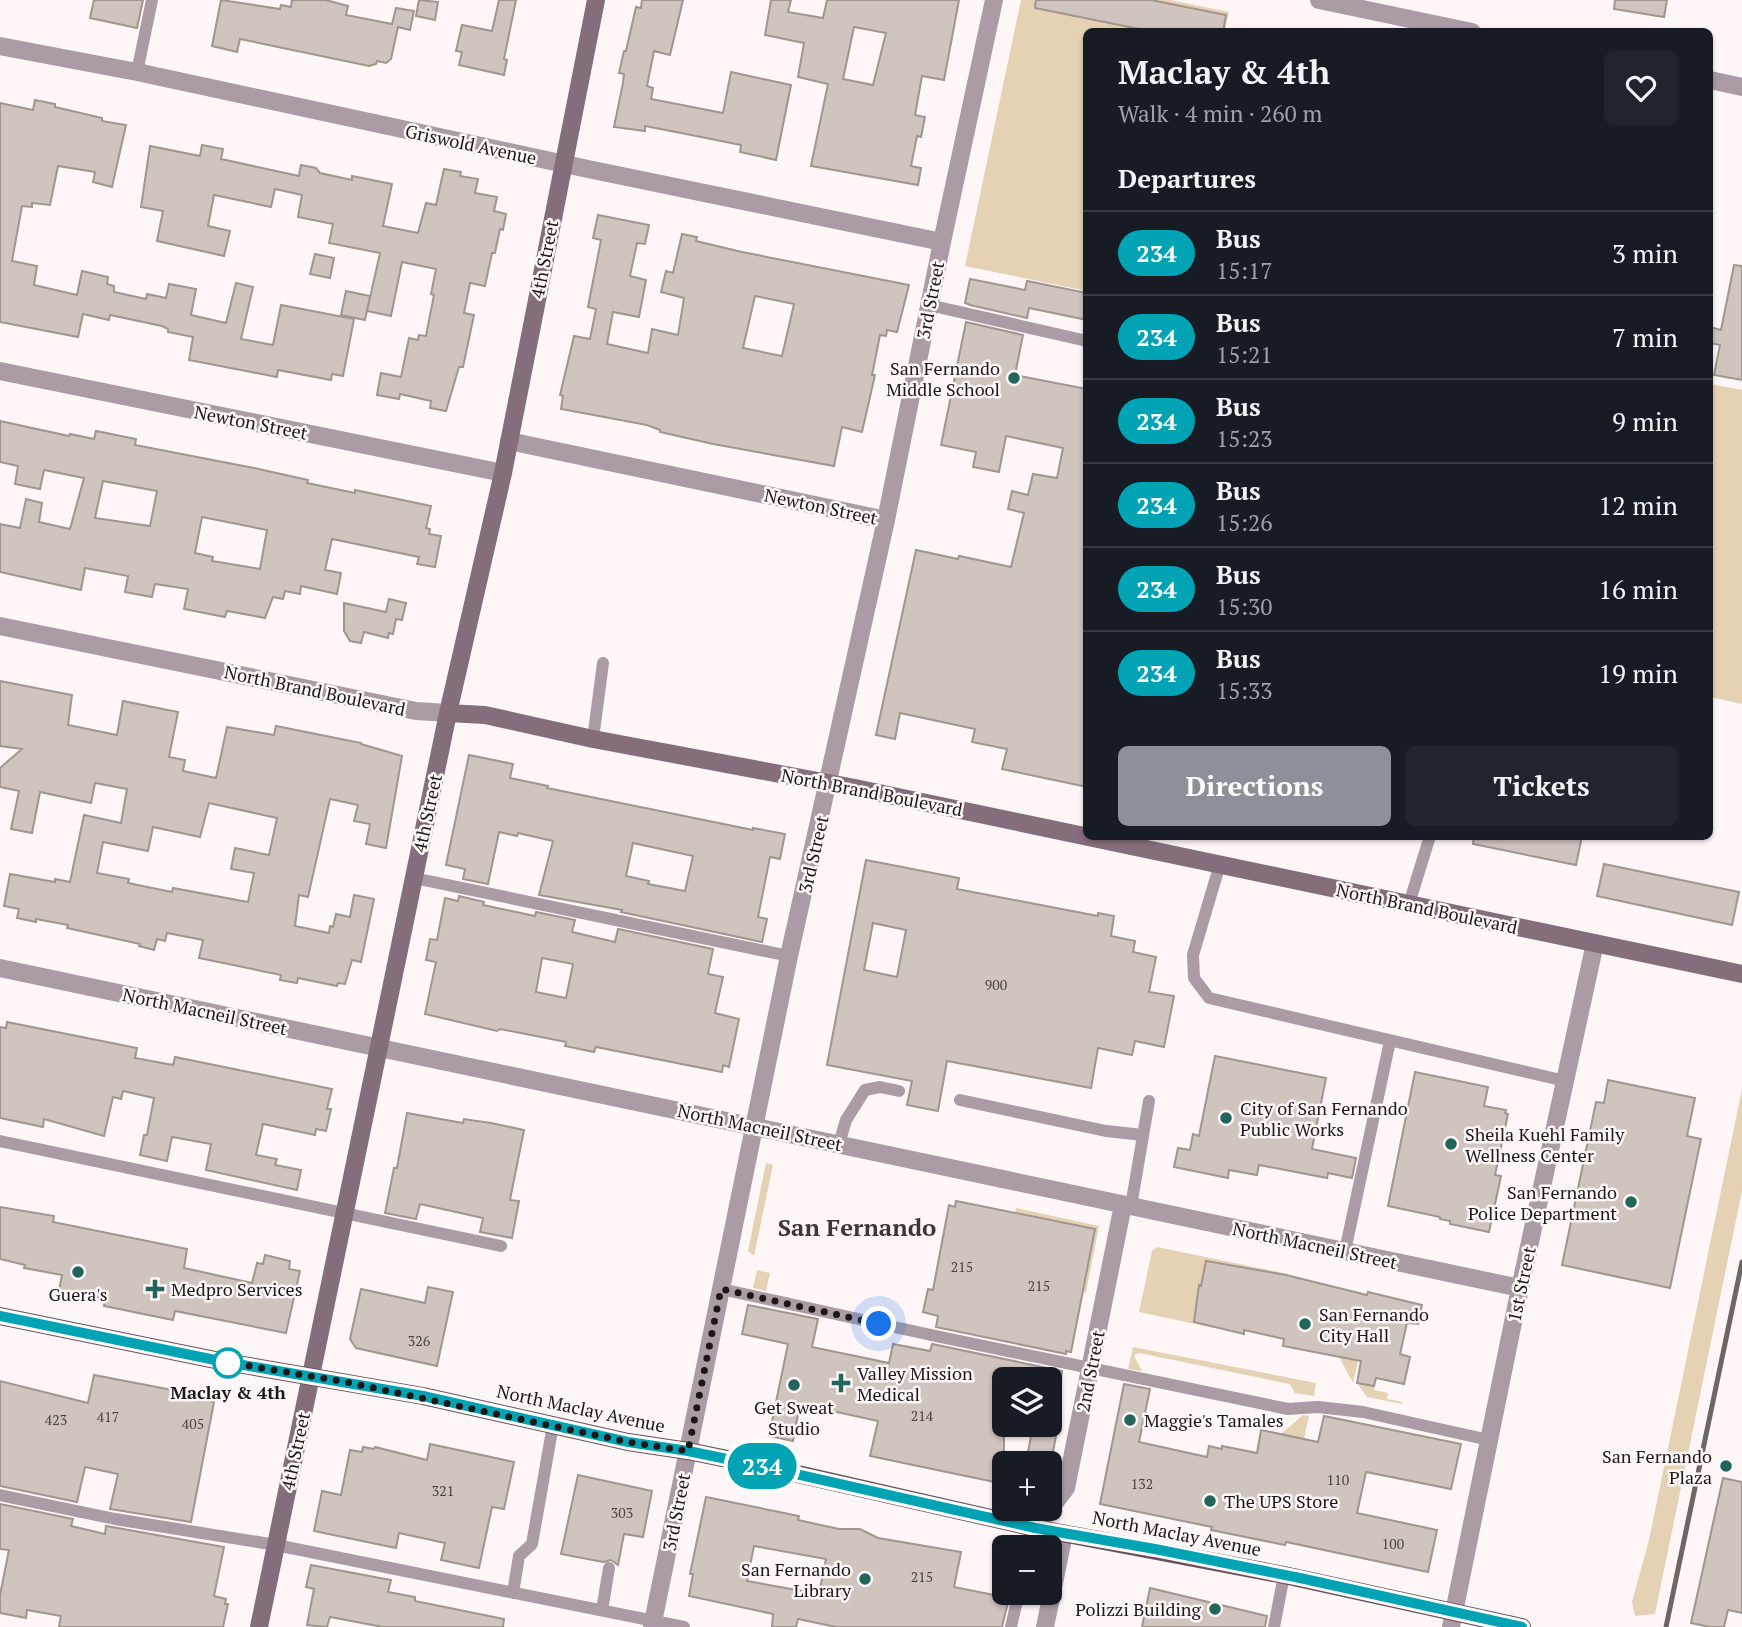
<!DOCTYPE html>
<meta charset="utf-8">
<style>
:root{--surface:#171b24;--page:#20242c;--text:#f1f3f6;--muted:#9ea1a6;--line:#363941;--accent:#8c9099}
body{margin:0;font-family:"PT Serif",serif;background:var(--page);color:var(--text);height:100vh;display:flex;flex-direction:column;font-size:26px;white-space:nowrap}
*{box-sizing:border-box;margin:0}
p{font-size:23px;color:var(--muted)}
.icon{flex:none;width:38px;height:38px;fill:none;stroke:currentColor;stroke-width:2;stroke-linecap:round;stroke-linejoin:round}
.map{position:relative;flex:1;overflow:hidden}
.panel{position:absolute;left:1083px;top:28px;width:630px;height:812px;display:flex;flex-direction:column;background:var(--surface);border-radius:10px;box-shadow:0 2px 5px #0004}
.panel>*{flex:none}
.badge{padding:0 14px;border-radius:23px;font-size:24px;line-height:46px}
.controls{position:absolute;left:992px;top:1367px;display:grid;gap:14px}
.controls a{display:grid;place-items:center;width:70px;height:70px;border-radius:10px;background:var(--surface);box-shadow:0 2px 5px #0004;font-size:35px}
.you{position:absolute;width:35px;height:35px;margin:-18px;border:5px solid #fff;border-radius:50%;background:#1a73e8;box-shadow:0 0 0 10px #1a73e833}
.map>.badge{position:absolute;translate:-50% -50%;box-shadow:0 0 0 4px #fff}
h2{padding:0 35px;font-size:26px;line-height:63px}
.round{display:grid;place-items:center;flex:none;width:74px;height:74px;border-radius:10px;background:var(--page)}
.overview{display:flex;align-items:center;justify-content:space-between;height:119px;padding:0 35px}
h1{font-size:33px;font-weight:700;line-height:52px}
.button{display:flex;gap:14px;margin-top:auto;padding:14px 35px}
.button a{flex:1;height:80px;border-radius:10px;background:var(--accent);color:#fff;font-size:28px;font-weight:700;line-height:80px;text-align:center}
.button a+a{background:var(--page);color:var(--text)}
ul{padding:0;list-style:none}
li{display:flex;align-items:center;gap:21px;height:84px;padding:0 35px;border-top:2px solid var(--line)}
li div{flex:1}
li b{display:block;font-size:26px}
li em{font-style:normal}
li .badge{min-width:77px;font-weight:700;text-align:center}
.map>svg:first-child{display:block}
.green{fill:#e5d2b5}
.building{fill:#d0c4bf;stroke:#a0958f;stroke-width:2;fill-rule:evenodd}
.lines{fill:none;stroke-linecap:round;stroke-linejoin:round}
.lane{stroke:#ab9ba4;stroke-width:12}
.street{stroke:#ab9ba4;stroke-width:18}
.secondary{stroke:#856e7c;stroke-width:18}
.primary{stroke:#6a4f5f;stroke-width:18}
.rail{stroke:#6c6666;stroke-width:5}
.line-casing{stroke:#fff;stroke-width:16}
.line{stroke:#00a3b4;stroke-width:10}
.walk{stroke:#1d1818;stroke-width:7;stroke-dasharray:0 12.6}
.poi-dot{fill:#216658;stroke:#fff6f7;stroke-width:2.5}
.stop-dot{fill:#fff;stroke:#00a3b4;stroke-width:3.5}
.labels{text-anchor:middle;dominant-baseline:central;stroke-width:5;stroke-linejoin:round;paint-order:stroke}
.number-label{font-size:14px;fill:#4a4342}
.street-label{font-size:18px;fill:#1d1818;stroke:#fff6f7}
.poi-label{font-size:18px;fill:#1d1818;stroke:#fff6f7;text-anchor:start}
.stop-label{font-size:18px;font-weight:bold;fill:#1d1818;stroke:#fff6f7}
.district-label{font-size:24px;font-weight:bold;fill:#403536;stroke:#fff6f7}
</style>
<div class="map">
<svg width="1742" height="1627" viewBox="0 0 1742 1627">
<rect width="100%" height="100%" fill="#fff6f7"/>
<path class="green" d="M1021,0H1170L1229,12L1225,31L1087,32V291L965,266Z
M1710,384L1742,390V704L1710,697Z
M1742,1089V1191L1655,1614L1635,1616L1632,1602L1649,1540Z
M766,1163L773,1165L754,1256L748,1251Z
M1016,1208L1099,1226L1086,1293L1081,1292L1095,1229L1015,1212Z
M1157,1247L1288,1274L1285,1289L1286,1275L1206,1261L1201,1286H1199L1194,1322L1214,1327V1328L1139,1312L1152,1251Z
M757,1270L770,1273L766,1291L753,1288Z
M1133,1347L1316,1383L1314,1396L1295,1393L1290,1384L1139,1353L1134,1356L1142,1371L1128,1369Z
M1339,1357L1358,1361L1353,1383Z
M1357,1383L1374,1386V1390L1388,1393L1387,1399L1402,1402V1404L1367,1397Z
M1303,1415L1309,1416L1304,1439L1281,1434Z"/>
<path class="building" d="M94,0H143L137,28L90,18Z
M221,0L280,9L281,5L291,7L292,0H326L348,6L346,15L392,24L396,8L414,11L410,30L398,27L391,59L386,63L377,61L376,64L369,66L240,39L237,52L212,46Z
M419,0L438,2L435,20L416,16Z
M499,0H516L504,59L507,60L504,75L459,65L462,52L456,51L462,25L492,31Z
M642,0H683L670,55L654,51L647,86L653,88L651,99L723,113L731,72L791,85L776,160L740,152L741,145L676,132L645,126V131L614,127L623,83L624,74L619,73L624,51H626L636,7L641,8Z
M771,0H791L788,12L823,18L827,0H959L944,80L922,76L915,115L925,117L921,137L917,136L911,166L921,168L918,185L811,166L828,84L798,77L804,43L765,35ZM854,27L886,33L873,85L843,79Z
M1036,0H1151L1226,15L1223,32H1154L1035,8Z
M1615,0H1667L1664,17L1614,9Z
M35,100L55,104V107L102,118V121L126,125L112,187L93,182L95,172L58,166L50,205L32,203V207L22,206L12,261L37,266L34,285L77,295L82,271L108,277L107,284L114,286V292L146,299L147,294L166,298L169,284L196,289L191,315L226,323L236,283L253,287L241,339L273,345L281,305L354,319L343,376L332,374L331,380L278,370L277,377L189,360L193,337L168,332V329L162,326L110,315L109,320L83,314L78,337L0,322V103L33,110Z
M202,145L223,149L221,159L299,176L301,165L316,168L320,173L352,180V176L392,184L383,226L418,233L426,203L436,205L444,169L461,172L460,176L478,179L475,193L497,197L494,211L506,214L503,230L500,229L495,253H492L485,286L470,283L464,313L474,315L463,367H459L446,411L430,408L431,401L400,394L399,399L377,395L381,373L401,377L409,338L418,340L419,335L426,336L434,295L431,294L436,269L402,262L391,316L367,311L380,253L329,243L333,224L298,217L302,195L275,189L271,207L214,195L208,226L230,231L224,256L157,241L163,211L141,207L150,146L200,156Z
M598,215L649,225L645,244L637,243L630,276L646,280L639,317L613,312L607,344L648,353L652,329L678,335L684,298L661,292L666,271L673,273L682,234L697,237L696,241L742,252L909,285L897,332L887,330L886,336L880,335L872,375H875L862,432L842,427L834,466L713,444L660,432V430L647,425L561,409L563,396L560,395L574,336L590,339L596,309L588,307L601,240L593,238ZM755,296L794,304L782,356L743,348Z
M315,254L334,258L330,278L310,274Z
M1734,265L1742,266V380L1714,375L1720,345L1710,343V327L1721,330Z
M970,279L1025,290L1027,281L1087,293V320L1029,308L1027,318L970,305L965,303Z
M346,291L370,296L365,320L341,315Z
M966,322L1023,335L1015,375L1087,389V787L1002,769L1007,749L972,742L975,729L900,713L895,739L876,735L916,550L958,559L959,556L1011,567L1024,513L1008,509L1012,491L1028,495L1033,474L1057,478L1063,448L1006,436L999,472L973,467L976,452L941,445Z
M0,421L69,436L70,434L94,439L96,431L136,439L135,445L254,468L308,480L307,483L355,493V490L431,506L426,528L430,529L429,534L441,536L435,567L417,564L419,557L332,539L325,570L341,573L337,594L301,586L300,594L285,591L283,599L273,597L265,618L227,611L225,617L184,609L188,589L155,584L152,597L125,592L128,576L85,568L81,590L0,572V524L20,528L26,499L42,503L39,522L70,529L84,478L44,470L40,489L15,484L18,466L0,462ZM103,481L157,491L150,526L95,518ZM202,517L267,530L260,569L212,561L213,557L195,553Z
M389,599L406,603L402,620L396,619L393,634L389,633L388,638L364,632L361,643L350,641L344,631V603L386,612Z
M0,681L72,695L68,725L117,735L123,701L178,712L169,757L185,760L183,771L216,778L227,727L274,735L276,726L361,743V744L402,756L386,848L366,844L370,824L354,821L358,805L330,799L308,897L299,895L295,926L329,933L330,926L333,927L336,914L350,917L354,895L374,899L361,962L352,960L345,984L338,983L337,986L298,978L297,983L280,980L281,975L199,958L203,940L167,933L165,941L157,939L154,950L139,946L140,944L67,928L68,925L36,919V922L17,918L19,909L4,906L10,874L55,882V879L70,882L84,815L121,823L127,789L95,783L91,803L40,792L32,833L11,829L19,791L0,787V768L22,749L0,746ZM209,803L277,818L269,855L235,848L231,869L254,873L248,902L173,888L172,892L128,883L129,879L97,873L103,842L148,851L153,827L200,837Z
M469,755L513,764L510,778L548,786L547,788L753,830V828L785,834L780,859L770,857L758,917L767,919L762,942L621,912L622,910L539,895L553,841L518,833L517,836L499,832L488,884L463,879L465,869L446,865ZM633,843L693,856L685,891L648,884L649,881L626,876Z
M1474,836H1582L1576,865L1473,844Z
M866,860L959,878L957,889L1098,916V913L1114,916L1111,936L1135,941L1133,952L1156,957L1149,992L1174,996L1164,1047L1135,1041L1132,1055L1098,1048L1091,1088L947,1061L938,1111L907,1105L912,1081L827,1065ZM873,923L906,930L897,977L864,970Z
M1604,864L1739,892L1732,925L1597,896Z
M459,896L484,902L483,905L535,916L536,912L575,920L572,932L615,942L618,929L713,949L708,974L723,977L715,1013L739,1019L729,1067L723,1065L722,1072L596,1047L594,1052L565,1046L566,1042L500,1029L497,1031L425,1014L436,962L426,960L430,939L437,940L445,898L458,901ZM542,958L573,964L566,998L536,992Z
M7,1022L137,1048L135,1058L173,1065L175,1057L332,1089L327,1109H331L326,1131L316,1129L315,1135L263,1124L256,1155L277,1159L275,1165L301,1170L297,1190L206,1170L211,1144L172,1137L167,1161L140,1155L144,1135H147L154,1098L123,1091L121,1099L113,1097L104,1136L44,1119L43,1127L0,1118V1027L6,1028Z
M1215,1056L1326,1078L1312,1149L1356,1158L1352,1178L1328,1173L1327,1178L1259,1165L1257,1175L1229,1170L1228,1178L1174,1167L1178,1148L1190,1150L1193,1134L1199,1136Z
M1415,1072L1488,1087L1484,1106L1506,1110L1505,1113L1508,1114L1495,1175L1501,1176L1489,1232L1450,1224V1221L1440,1219V1217L1388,1206Z
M1608,1080L1695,1098L1687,1136L1701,1139L1670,1288L1562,1265L1596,1102L1604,1103Z
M407,1113L463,1123L464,1119L491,1123L524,1130L510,1200L519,1201L512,1238L480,1232L483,1218L420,1204L416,1219L385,1213L394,1168H397Z
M956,1201L1095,1229L1071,1352L1066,1351V1354L936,1327L938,1316L923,1312L928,1289L933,1290L949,1205L955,1207Z
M0,1207L54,1216L53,1222L187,1249L184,1268L252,1283L257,1263L263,1264L265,1255L290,1261L289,1269L300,1271L286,1333L175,1311L173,1320L104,1306L105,1299L59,1290L62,1275L24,1268L25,1265L0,1259Z
M1206,1261L1286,1275L1367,1295L1368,1292L1422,1305L1418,1324L1407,1323L1400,1354L1410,1357L1404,1384L1376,1378L1374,1386L1357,1383L1361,1361L1283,1346L1284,1339L1244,1330V1334L1194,1322L1199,1285L1201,1286Z
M428,1287L453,1292L437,1366L356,1348L350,1339L361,1289L425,1303Z
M748,1305L818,1319L812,1347L889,1363L893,1344L930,1351L932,1344L1062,1371L1061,1379H1004V1484L870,1456L878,1421L800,1404L793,1441L769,1436L788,1344L742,1334Z
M94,1375L183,1392L182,1395L214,1402L191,1522L110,1509L118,1474L85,1467L77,1502L0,1486V1381L88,1403Z
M1124,1384L1150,1389L1139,1442L1207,1457L1209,1446L1222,1449V1446L1257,1453L1261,1430L1318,1442L1324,1416L1461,1444L1451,1489L1366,1472L1357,1513L1437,1530L1428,1572L1286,1542L1285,1545L1211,1530L1212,1527L1100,1504Z
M1032,1431L1056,1436L1051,1463H1026Z
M430,1444L514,1462L504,1509L492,1507L479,1568L441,1560L445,1543L399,1533L396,1548L314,1531L322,1491L341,1495L350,1450L362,1452L363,1447L374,1449L375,1447L427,1460Z
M578,1475L652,1491L643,1537L624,1534L618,1565L611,1560L603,1562L561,1554Z
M1723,1478L1742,1482V1613L1728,1610L1724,1627H1710L1691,1623Z
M706,1497L799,1516L798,1520L839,1529H860L878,1538L961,1552L954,1587L1009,1598L1002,1627H836L798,1619L796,1627H772L773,1614L689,1596L693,1574H690ZM754,1546L826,1559L819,1594L747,1581Z
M0,1504L73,1519L71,1526L105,1534L106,1526L224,1547L214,1596L226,1599L225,1604H228L223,1627H59L61,1616L27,1610L26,1618L0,1613V1595L9,1550L0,1549Z
M311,1565L391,1580L388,1592L415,1597V1601L504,1619L503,1627H383L330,1617L327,1627L307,1625L314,1589L306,1587Z
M1150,1588L1267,1616L1265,1627H1142Z"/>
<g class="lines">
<path class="lane" d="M137,72L152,0
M929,305L1087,341
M593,739L603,663
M1220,864L1193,955L1194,978L1209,998L1565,1081
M414,878L789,956
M1409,904L1430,836
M960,1100L1106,1131L1143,1135
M0,1141L501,1246
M839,1144L846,1120L865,1090L880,1087L899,1091
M1131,1206L1149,1101
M1345,1251L1390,1041
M721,1289L931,1335L1288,1409L1318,1407L1363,1412L1489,1440
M0,1495L115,1519L276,1545L684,1627
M513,1593L519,1556L532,1544L553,1425
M602,1610L609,1568
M1011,1627L1018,1596
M1274,1627L1284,1575"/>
<path class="street" d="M1319,0L1472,32
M0,46L137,72L588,169L942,242
M1710,80L1742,87
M0,371L503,473
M509,441L886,520
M0,626L416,711L448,713
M0,968L1520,1288
M1035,1528L1066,1488L1123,1205
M652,1627L789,956L886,520L942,242L994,0
M1045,1627L1064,1534
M1451,1627L1520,1288L1595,943"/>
<path class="secondary" d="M448,713L485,715L593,739L855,788L1742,974
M259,1627L448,713L503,473L596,0"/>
<path class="primary" d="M0,1316L220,1361L423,1396L628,1442L688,1451L776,1469L1035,1528L1284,1575L1522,1627"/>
<path class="rail" d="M1666,1627L1742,1262"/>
</g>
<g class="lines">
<g class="line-casing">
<path id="line" d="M0,1316L220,1361L423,1396L628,1442L688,1451L751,1464L1035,1528L1155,1549L1300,1578L1522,1627"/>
</g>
<use href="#line" class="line"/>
<path class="walk" d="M228,1363L220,1361L346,1382L628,1442L688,1451L721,1289L879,1324"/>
</g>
<g class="poi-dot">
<circle cx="1014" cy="378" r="7"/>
<circle cx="1226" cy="1118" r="7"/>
<circle cx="1451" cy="1144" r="7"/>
<circle cx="1631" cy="1202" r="7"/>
<circle cx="78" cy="1272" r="7"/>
<path d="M151.5 1278.5h7v7h7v7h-7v7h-7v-7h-7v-7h7z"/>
<circle cx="1305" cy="1324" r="7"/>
<path d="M837.5 1372.5h7v7h7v7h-7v7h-7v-7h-7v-7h7z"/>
<circle cx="794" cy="1385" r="7"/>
<circle cx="1130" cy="1420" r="7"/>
<circle cx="1726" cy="1466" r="7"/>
<circle cx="1210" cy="1501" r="7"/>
<circle cx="865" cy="1579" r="7"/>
<circle cx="1215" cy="1609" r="7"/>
</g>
<circle class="stop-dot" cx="228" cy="1363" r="14"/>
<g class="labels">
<g class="number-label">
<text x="996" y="984">900</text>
<text x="962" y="1266">215</text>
<text x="1039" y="1285">215</text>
<text x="419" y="1340">326</text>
<text x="922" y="1415">214</text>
<text x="108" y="1416">417</text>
<text x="56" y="1419">423</text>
<text x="193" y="1423">405</text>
<text x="1338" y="1479">110</text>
<text x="1142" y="1483">132</text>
<text x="443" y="1490">321</text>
<text x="622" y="1512">303</text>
<text x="1393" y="1543">100</text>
<text x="922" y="1576">215</text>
</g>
<g class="street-label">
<text transform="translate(471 144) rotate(12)">Griswold Avenue</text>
<text transform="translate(544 259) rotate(-79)">4th Street</text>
<text transform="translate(930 300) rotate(-79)">3rd Street</text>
<text transform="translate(251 422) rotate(11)">Newton Street</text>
<text transform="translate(821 506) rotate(12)">Newton Street</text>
<text transform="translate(315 690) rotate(12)">North Brand Boulevard</text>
<text transform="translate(872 792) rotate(11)">North Brand Boulevard</text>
<text transform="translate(427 813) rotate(-78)">4th Street</text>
<text transform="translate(813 854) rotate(-77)">3rd Street</text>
<text transform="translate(1427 908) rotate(12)">North Brand Boulevard</text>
<text transform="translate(205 1011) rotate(12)">North Macneil Street</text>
<text transform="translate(760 1127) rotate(12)">North Macneil Street</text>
<text transform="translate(1315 1245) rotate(12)">North Macneil Street</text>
<text transform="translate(1521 1284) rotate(-78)">1st Street</text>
<text transform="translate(1090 1371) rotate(-79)">2nd Street</text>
<text transform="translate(581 1408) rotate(12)">North Maclay Avenue</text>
<text transform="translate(295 1451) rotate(-78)">4th Street</text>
<text transform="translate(676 1512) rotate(-79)">3rd Street</text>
<text transform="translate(1177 1533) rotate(11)">North Maclay Avenue</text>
</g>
<g class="poi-label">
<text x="1000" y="368" text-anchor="end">San Fernando<tspan x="1000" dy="21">Middle School</tspan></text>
<text x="1240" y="1108">City of San Fernando<tspan x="1240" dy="21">Public Works</tspan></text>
<text x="1465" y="1134">Sheila Kuehl Family<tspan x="1465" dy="21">Wellness Center</tspan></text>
<text x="1617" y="1192" text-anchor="end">San Fernando<tspan x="1617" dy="21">Police Department</tspan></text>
<text x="171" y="1289">Medpro Services</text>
<text x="78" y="1294" text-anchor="middle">Guera's</text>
<text x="1319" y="1314">San Fernando<tspan x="1319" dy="21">City Hall</tspan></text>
<text x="857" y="1373">Valley Mission<tspan x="857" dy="21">Medical</tspan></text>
<text x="794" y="1407" text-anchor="middle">Get Sweat<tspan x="794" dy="21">Studio</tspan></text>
<text x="1144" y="1420">Maggie's Tamales</text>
<text x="1712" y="1456" text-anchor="end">San Fernando<tspan x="1712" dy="21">Plaza</tspan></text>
<text x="1224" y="1501">The UPS Store</text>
<text x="851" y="1569" text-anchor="end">San Fernando<tspan x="851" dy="21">Library</tspan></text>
<text x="1201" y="1609" text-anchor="end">Polizzi Building</text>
</g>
<g class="stop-label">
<text x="228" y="1392">Maclay &amp; 4th</text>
</g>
<g class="district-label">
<text x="857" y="1227">San Fernando</text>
</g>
</g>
</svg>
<div class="controls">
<a><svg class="icon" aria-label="layers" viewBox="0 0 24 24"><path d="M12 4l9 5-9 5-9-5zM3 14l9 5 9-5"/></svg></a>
<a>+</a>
<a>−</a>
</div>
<div class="you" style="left:879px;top:1324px"></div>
<b class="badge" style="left:762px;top:1466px;background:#00a3b4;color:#fff">234</b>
<section class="panel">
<div class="overview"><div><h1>Maclay &amp; 4th</h1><p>Walk · 4 min · 260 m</p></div><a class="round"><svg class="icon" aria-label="heart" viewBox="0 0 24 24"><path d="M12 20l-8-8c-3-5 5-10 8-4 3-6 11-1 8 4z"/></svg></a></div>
<h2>Departures</h2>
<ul>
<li><span class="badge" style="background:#00a3b4;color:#fff">234</span><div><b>Bus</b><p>15:17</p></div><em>3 min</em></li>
<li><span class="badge" style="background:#00a3b4;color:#fff">234</span><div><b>Bus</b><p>15:21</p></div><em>7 min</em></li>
<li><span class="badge" style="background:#00a3b4;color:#fff">234</span><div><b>Bus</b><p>15:23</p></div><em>9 min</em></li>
<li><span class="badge" style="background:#00a3b4;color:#fff">234</span><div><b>Bus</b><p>15:26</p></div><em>12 min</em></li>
<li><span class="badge" style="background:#00a3b4;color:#fff">234</span><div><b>Bus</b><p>15:30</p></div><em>16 min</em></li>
<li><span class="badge" style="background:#00a3b4;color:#fff">234</span><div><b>Bus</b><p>15:33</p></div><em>19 min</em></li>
</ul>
<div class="button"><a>Directions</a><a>Tickets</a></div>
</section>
</div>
